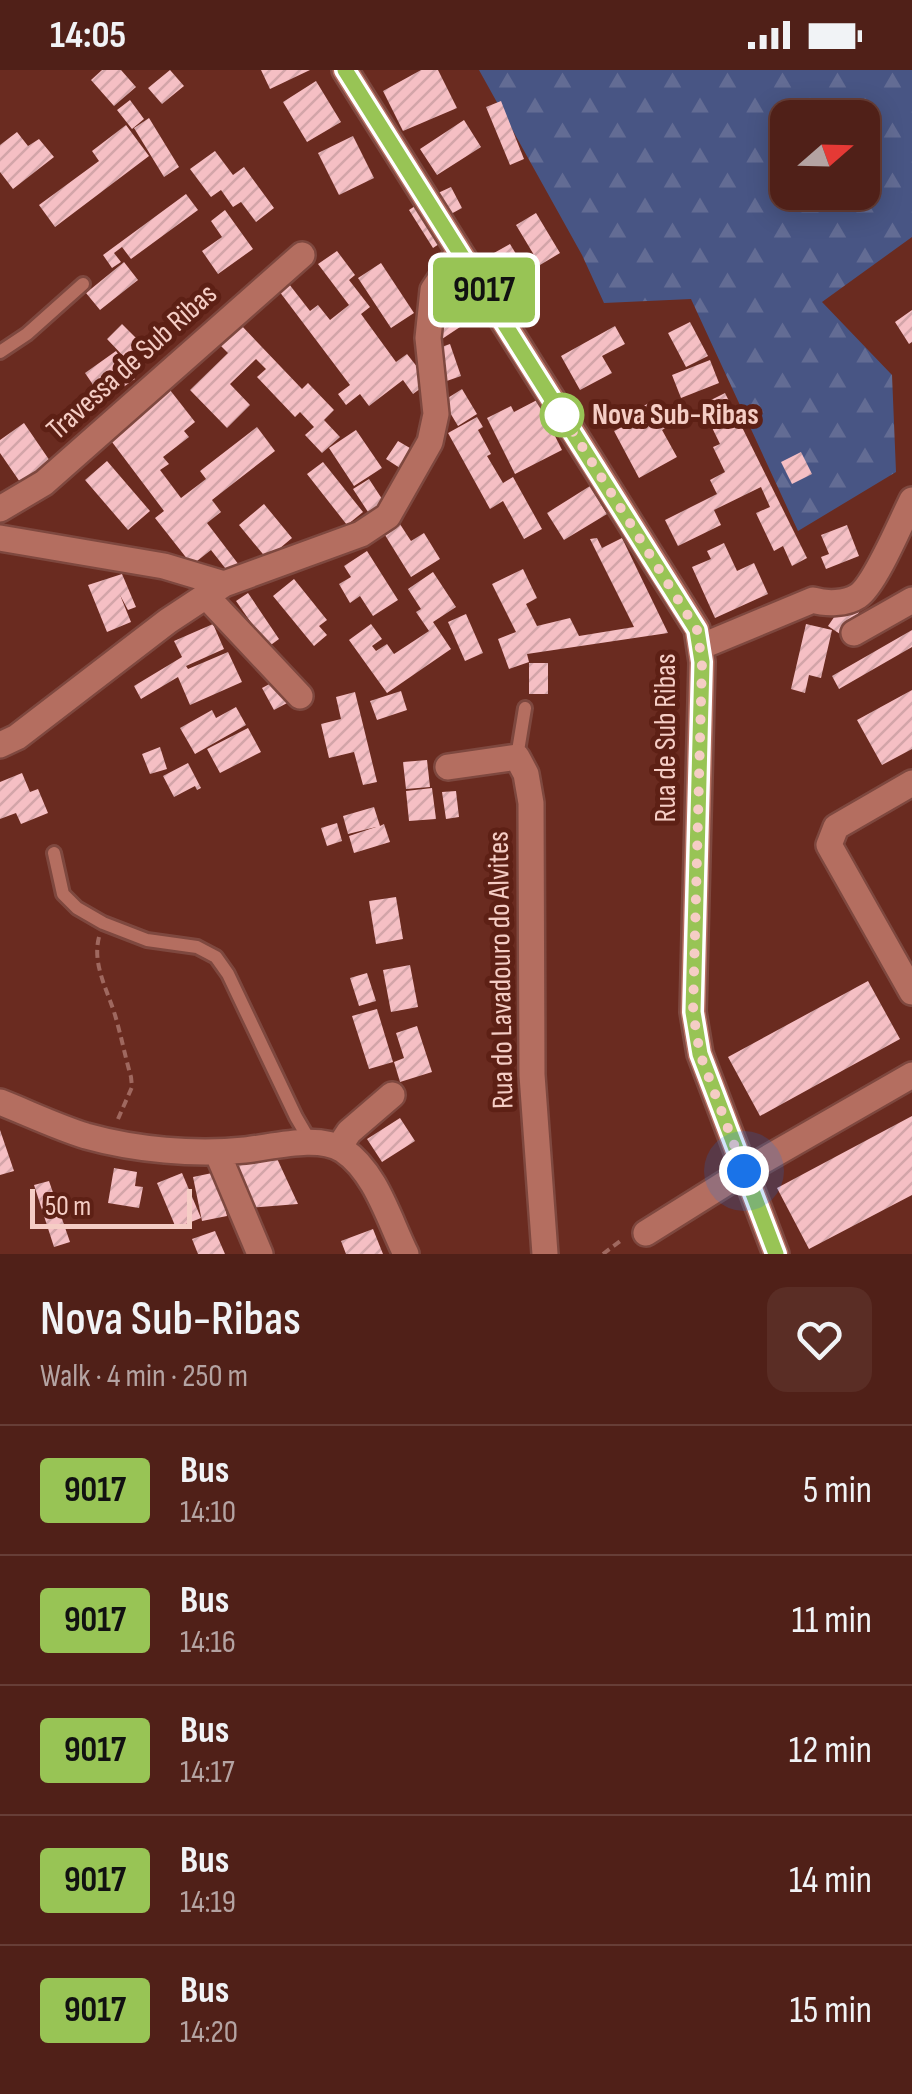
<!DOCTYPE html>
<meta charset="utf-8">
<style>
:root{--surface:#502018;--page:#5a2d25;--text:#f1f3f6;--muted:#b4a3a2;--line:#673e37}
body{margin:0;font-family:"Sofia Sans Condensed",sans-serif;background:var(--page);color:var(--text);height:100vh;display:flex;flex-direction:column;font-size:38px;white-space:nowrap}
*{box-sizing:border-box;margin:0}
p{font-size:32px;color:var(--muted)}
.icon{flex:none;width:55px;height:55px;fill:none;stroke:currentColor;stroke-width:2;stroke-linecap:round;stroke-linejoin:round}
.map{position:relative;height:1184px;overflow:hidden}
.side{display:flex;flex-direction:column;background:var(--surface);flex:1}
.side>*{flex:none}
.badge{padding:0 20px;border-radius:8px;font-size:35px;line-height:65px}
.needle{width:65px;rotate:70deg}
.fabs{position:absolute;left:770px;top:30px;display:grid;gap:20px}
.fabs a{display:grid;place-items:center;width:110px;height:110px;border-radius:20px;background:var(--surface);box-shadow:0 5px 25px #0003,0 0 0 2px var(--line);font-size:50px}
.scale{position:absolute;left:30px;bottom:25px;width:162px;box-sizing:border-box;padding-left:10px;border:5px solid #f5cdc5;border-top:0;font-size:28px;line-height:35px;white-space:nowrap;color:#f5cdc5;-webkit-text-stroke:8px #5d2015;paint-order:stroke}
.you{position:absolute;width:50px;height:50px;margin:-25px;border:8px solid #fff;border-radius:50%;background:#1a73e8;box-shadow:0 0 0 15px #1a73e833}
.map>.badge{position:absolute;translate:-50% -50%;box-shadow:0 0 0 5px #fff}
.round{display:grid;place-items:center;flex:none;width:105px;height:105px;border-radius:20px;background:var(--page)}
.head{display:flex;align-items:center;justify-content:space-between;height:170px;padding:0 40px}
h1{font-size:48px;font-weight:600;line-height:75px}
ul{padding:0;list-style:none}
li{display:flex;align-items:center;gap:30px;height:130px;padding:0 40px;border-top:2px solid var(--line)}
li div{flex:1}
li b{display:block;font-size:38px}
li em{font-style:normal}
li .badge{min-width:110px;font-weight:700;text-align:center}
.status{display:flex;justify-content:space-between;align-items:center;height:70px;padding:0 50px;background:var(--surface);direction:ltr}
.status svg{height:28px;fill:currentColor}
.map>svg:first-child{display:block}
.forest{fill:url(#forest-firs);fill-rule:evenodd}
.building{fill:url(#building-hatch)}
.lines{fill:none;stroke-linecap:round;stroke-linejoin:round}
.service-casing{stroke:#7e483f;stroke-width:18}
.minor-casing{stroke:#7e483f;stroke-width:30}
.path{stroke:#9f685f;stroke-width:4;stroke-dasharray:8 5;stroke-linecap:butt}
.service{stroke:#b46e60;stroke-width:12}
.minor{stroke:#b46e60;stroke-width:25}
.line-casing{stroke:#fff;stroke-width:22}
.line{stroke:#98c455;stroke-width:15}
.walk{stroke:#f5cdc5;stroke-width:10;stroke-dasharray:0 18}
.stop-dot{fill:#fff;stroke:#98c455;stroke-width:5}
.labels{text-anchor:middle;dominant-baseline:central;stroke-width:10;stroke-linejoin:round;paint-order:stroke}
.street-label{font-size:30px;fill:#f5cdc5;stroke:#5d2015}
.stop-label{font-size:30px;font-weight:bold;fill:#f5cdc5;stroke:#5d2015;text-anchor:start}
</style>
<div class="status"><b>14:05</b><svg viewBox="0 0 49 12"><path d="M0 12V9h3v3zM5 12V6h3v6zM10 12V3h3v9zM15 12V0h3v12zM26 1h20v11H26zM47 4h2v5h-2z"/></svg></div>
<div class="map">
<svg width="912" height="1184" viewBox="0 0 912 1184">
<defs>
<pattern id="forest-firs" width="22" height="20" patternUnits="userSpaceOnUse" patternTransform="scale(2.5)"><rect width="22" height="20" fill="#485584"/><path d="M5 1l3.5 6h-7zM16 11l3.5 6h-7z" fill="#636c94"/></pattern>
<pattern id="building-hatch" width="6" height="6" patternUnits="userSpaceOnUse" patternTransform="scale(2.5)"><rect width="6" height="6" fill="#f5bfc4"/><path d="M-1 1l2-2M0 6l6-6M5 7l2-2" fill="none" stroke="#d3a5a9"/></pattern>
</defs>
<rect width="100%" height="100%" fill="#6a2b20"/>
<path class="forest" d="M479,0H912V167L822,232L892,305L896,402L798,461L691,229L604,233L582,185ZM788,48H862V122H788Z"/>
<path class="building" d="M102,0H121L136,17L114,36L91,10Z
M170,0L184,16L162,34L148,18Z
M261,0H310L270,19Z
M421,0H438L457,38L403,61L383,21Z
M316,11L341,52L307,72L283,32Z
M130,30L144,49L132,59L117,40Z
M501,31L524,89L510,95L486,37Z
M149,48L179,97L164,107L134,58Z
M464,50L481,77L437,105L420,79Z
M126,55L149,86L55,157L39,135L99,91L92,81Z
M17,62L28,76L39,69L54,87L13,119L0,102V75Z
M353,66L374,108L339,125L318,83Z
M215,81L233,105L244,97L274,138L256,152L241,132L233,137L221,120L211,127L190,99Z
M451,117L462,138L449,145L438,123Z
M186,124L198,140L131,189L122,177L114,183L121,192L112,198L103,185Z
M418,134L442,172L433,178L409,140Z
M225,140L253,179L218,204L202,181L222,167L211,151Z
M536,143L560,183L540,195L516,155Z
M510,174L527,202L501,217L485,188Z
M337,181L355,205L349,210L370,237L361,244L396,292L407,284L429,312L413,324L403,310L369,336L360,324L346,335L338,324L350,315L279,221L289,214L310,241L318,235L330,250L349,235L318,194Z
M124,192L138,210L100,240L86,223Z
M381,193L414,243L391,258L358,208Z
M470,210L483,237L463,246L451,220Z
M444,233L460,257L442,269L426,244Z
M912,240V272L909,274L895,252Z
M690,252L708,286L686,297L668,263Z
M122,254L142,274L126,289L107,269Z
M240,254L302,319L308,313L334,340L324,350L340,367L322,383L305,365L314,357L300,342L295,347L257,307L266,299L256,289L230,314L250,335L227,358L190,320L228,283L219,274Z
M615,256L625,274L602,286L612,303L580,320L561,286Z
M450,274L461,306L441,313L430,281Z
M116,281L135,309L116,322L109,314L98,322L85,303Z
M710,290L719,313L681,328L672,305Z
M462,319L477,344L458,356L443,331Z
M170,320L195,352L184,361L189,367L163,387L169,394L160,400L181,428L206,409L200,401L257,357L275,381L212,430L221,442L207,453L239,495L229,503L211,480L192,495L155,448L164,441L106,364L123,356Z
M725,323L807,488L792,496L783,476L774,481L756,443L770,437L761,417L714,440L721,455L678,476L665,450L717,424L710,410L725,402L713,377L720,374L701,335Z
M537,330L562,380L515,404L487,348L511,336L514,342Z
M653,331L667,357L662,360L677,387L639,408L614,361L628,354L624,346Z
M477,347L483,357L478,360L491,384L487,386L503,413L513,407L542,459L524,469L503,431L490,439L448,363Z
M24,353L50,391L20,412L0,383V370Z
M356,360L382,398L354,416L329,378Z
M398,371L415,381L403,400L386,389Z
M801,382L812,404L792,414L781,392Z
M107,391L150,441L128,460L85,410Z
M323,392L363,442L347,455L307,404Z
M369,409L386,435L370,445L353,419Z
M590,416L607,444L564,470L547,443Z
M264,434L292,468L267,489L239,455Z
M396,448L411,471L424,463L440,489L411,507L380,457Z
M847,455L859,486L826,499L821,487L829,484L821,465Z
M597,468L602,478L622,468L668,563L527,584L529,592L509,599L498,569L516,562L492,514L523,499L537,528L526,534L537,556L570,548L579,566L634,557L590,469Z
M724,473L737,501L754,493L768,524L715,548L692,497L711,489L707,481Z
M367,481L398,530L373,546L360,526L350,533L339,514L351,507L344,496Z
M433,502L456,537L433,552L451,579L387,623L349,570L371,554L382,569L372,576L376,581L387,574L394,584L429,561L416,542L421,539L408,519Z
M122,504L136,537L128,540L120,525L131,552L107,562L88,515Z
M294,509L327,550L319,556L327,565L314,576L273,526Z
M248,523L279,569L268,577L236,531Z
M847,528L862,538L843,566L828,556Z
M466,544L483,583L465,591L448,552Z
M213,554L224,579L186,596L188,599L228,582L242,612L190,635L178,607L141,629L134,616L182,587L174,571Z
M806,554L832,560L821,608L809,605L805,623L791,619Z
M912,560V577L839,619L832,606Z
M529,593H548V624H529Z
M277,610L289,632L274,640L262,618Z
M912,620V679L882,695L857,650Z
M401,621L407,640L377,650L370,631Z
M355,622L377,712L363,715L354,682L329,688L321,654L341,649L336,627Z
M236,637L246,655L195,684L180,658L212,640L216,648Z
M248,658L261,682L220,703L207,679Z
M160,677L167,699L150,704L142,684Z
M427,690L430,717L406,719L403,692Z
M188,693L201,718L197,720L195,716L174,727L163,706Z
M22,703L30,722L38,719L48,743L21,754L16,743L0,749V712Z
M432,718L436,749L409,751L406,721Z
M456,721L459,747L446,749L442,722Z
M374,737L380,756L384,754L390,772L354,783L349,766L376,757L348,764L343,746Z
M337,753L342,771L327,776L321,758Z
M396,827L403,869L376,874L369,831Z
M410,895L418,937L391,942L383,900Z
M367,903L376,931L359,936L350,908Z
M868,911L900,969L760,1046L728,987Z
M377,939L393,992L369,999L352,946Z
M417,956L432,1002L400,1012L394,992L404,988L396,963Z
M912,1046V1125L809,1179L777,1118Z
M400,1048L415,1071L382,1092L367,1069Z
M0,1060L14,1101L0,1105Z
M274,1082L298,1134L247,1138L224,1084Z
M114,1098L137,1102L135,1116L143,1117L139,1138L108,1133Z
M217,1102L227,1146L202,1151L193,1107Z
M182,1103L201,1148L176,1158L157,1113Z
M49,1111L70,1172L54,1177L34,1115Z
M373,1159L383,1184H346L341,1171Z
M215,1161L225,1184H198L192,1169Z"/>
<g class="lines">
<g class="service-casing">
<path id="service" d="M0,282L27,264L83,214
M517,687L525,638
M54,783L63,824L77,838L103,853L147,870L197,877L216,887L228,904L296,1047L310,1071"/>
</g>
<g class="minor-casing">
<path id="minor" d="M345,0L697,559L702,592L693,942L700,984L776,1184
M0,439L44,413L302,185
M0,468L164,496L224,514
M206,526L300,626
M854,563L912,530
M700,577L813,530C826,534 846,534 858,526C875,515 902,450 912,430
M0,675L17,667L168,551L224,514L361,464L388,446L430,372L436,344L428,268L433,220L459,181
M448,697L517,687L526,704L531,733L532,1005L545,1184
M912,713L836,757L829,775L912,922
M0,1032C28,1043 57,1057 86,1066C136,1080 194,1085 245,1080C273,1077 318,1064 343,1080C376,1102 389,1150 406,1184
M339,1077L349,1062L392,1025
M217,1082L260,1184
M646,1163L745,1101L912,1005"/>
</g>
<path class="path" d="M99,867C92,894 107,919 115,945C121,965 125,986 131,1007L132,1017L118,1049
M603,1184L623,1169"/>
<use href="#service" class="service"/>
<use href="#minor" class="minor"/>
</g>
<g class="lines">
<g class="line-casing">
<path id="line" d="M345,0L697,560L702,592L693,942L700,984L776,1184"/>
</g>
<use href="#line" class="line"/>
<path class="walk" d="M562,345L558,338L697,560L702,592L693,942L700,984L744,1101"/>
</g>
<circle class="stop-dot" cx="562" cy="345" r="20"/>
<g class="labels">
<g class="street-label">
<text transform="translate(132 292) rotate(-42)">Travessa de Sub Ribas</text>
<text transform="translate(666 668) rotate(-90)">Rua de Sub Ribas</text>
<text transform="translate(501 900) rotate(-91)">Rua do Lavadouro do Alvites</text>
</g>
<g class="stop-label">
<text x="592" y="345">Nova Sub-Ribas</text>
</g>
</g>
</svg>
<div class="fabs">
<a><svg class="needle" viewBox="-14 -14 28 28"><path d="M0-13l5 13h-10z" fill="#e53935"/><path d="M0 13l5-13h-10z" fill="#b4a3a2"/></svg></a>
</div>
<div class="scale">50 m</div>
<div class="you" style="left:744px;top:1101px"></div>
<b class="badge" style="left:484px;top:220px;background:#98c455;color:#111">9017</b>
</div>
<section class="side">
<div class="head"><div><h1>Nova Sub-Ribas</h1><p>Walk · 4 min · 250 m</p></div><a class="round"><svg class="icon" aria-label="heart" viewBox="0 0 24 24"><path d="M12 20l-8-8c-3-5 5-10 8-4 3-6 11-1 8 4z"/></svg></a></div>
<ul>
<li><span class="badge" style="background:#98c455;color:#111">9017</span><div><b>Bus</b><p>14:10</p></div><em>5 min</em></li>
<li><span class="badge" style="background:#98c455;color:#111">9017</span><div><b>Bus</b><p>14:16</p></div><em>11 min</em></li>
<li><span class="badge" style="background:#98c455;color:#111">9017</span><div><b>Bus</b><p>14:17</p></div><em>12 min</em></li>
<li><span class="badge" style="background:#98c455;color:#111">9017</span><div><b>Bus</b><p>14:19</p></div><em>14 min</em></li>
<li><span class="badge" style="background:#98c455;color:#111">9017</span><div><b>Bus</b><p>14:20</p></div><em>15 min</em></li>
</ul>
</section>
